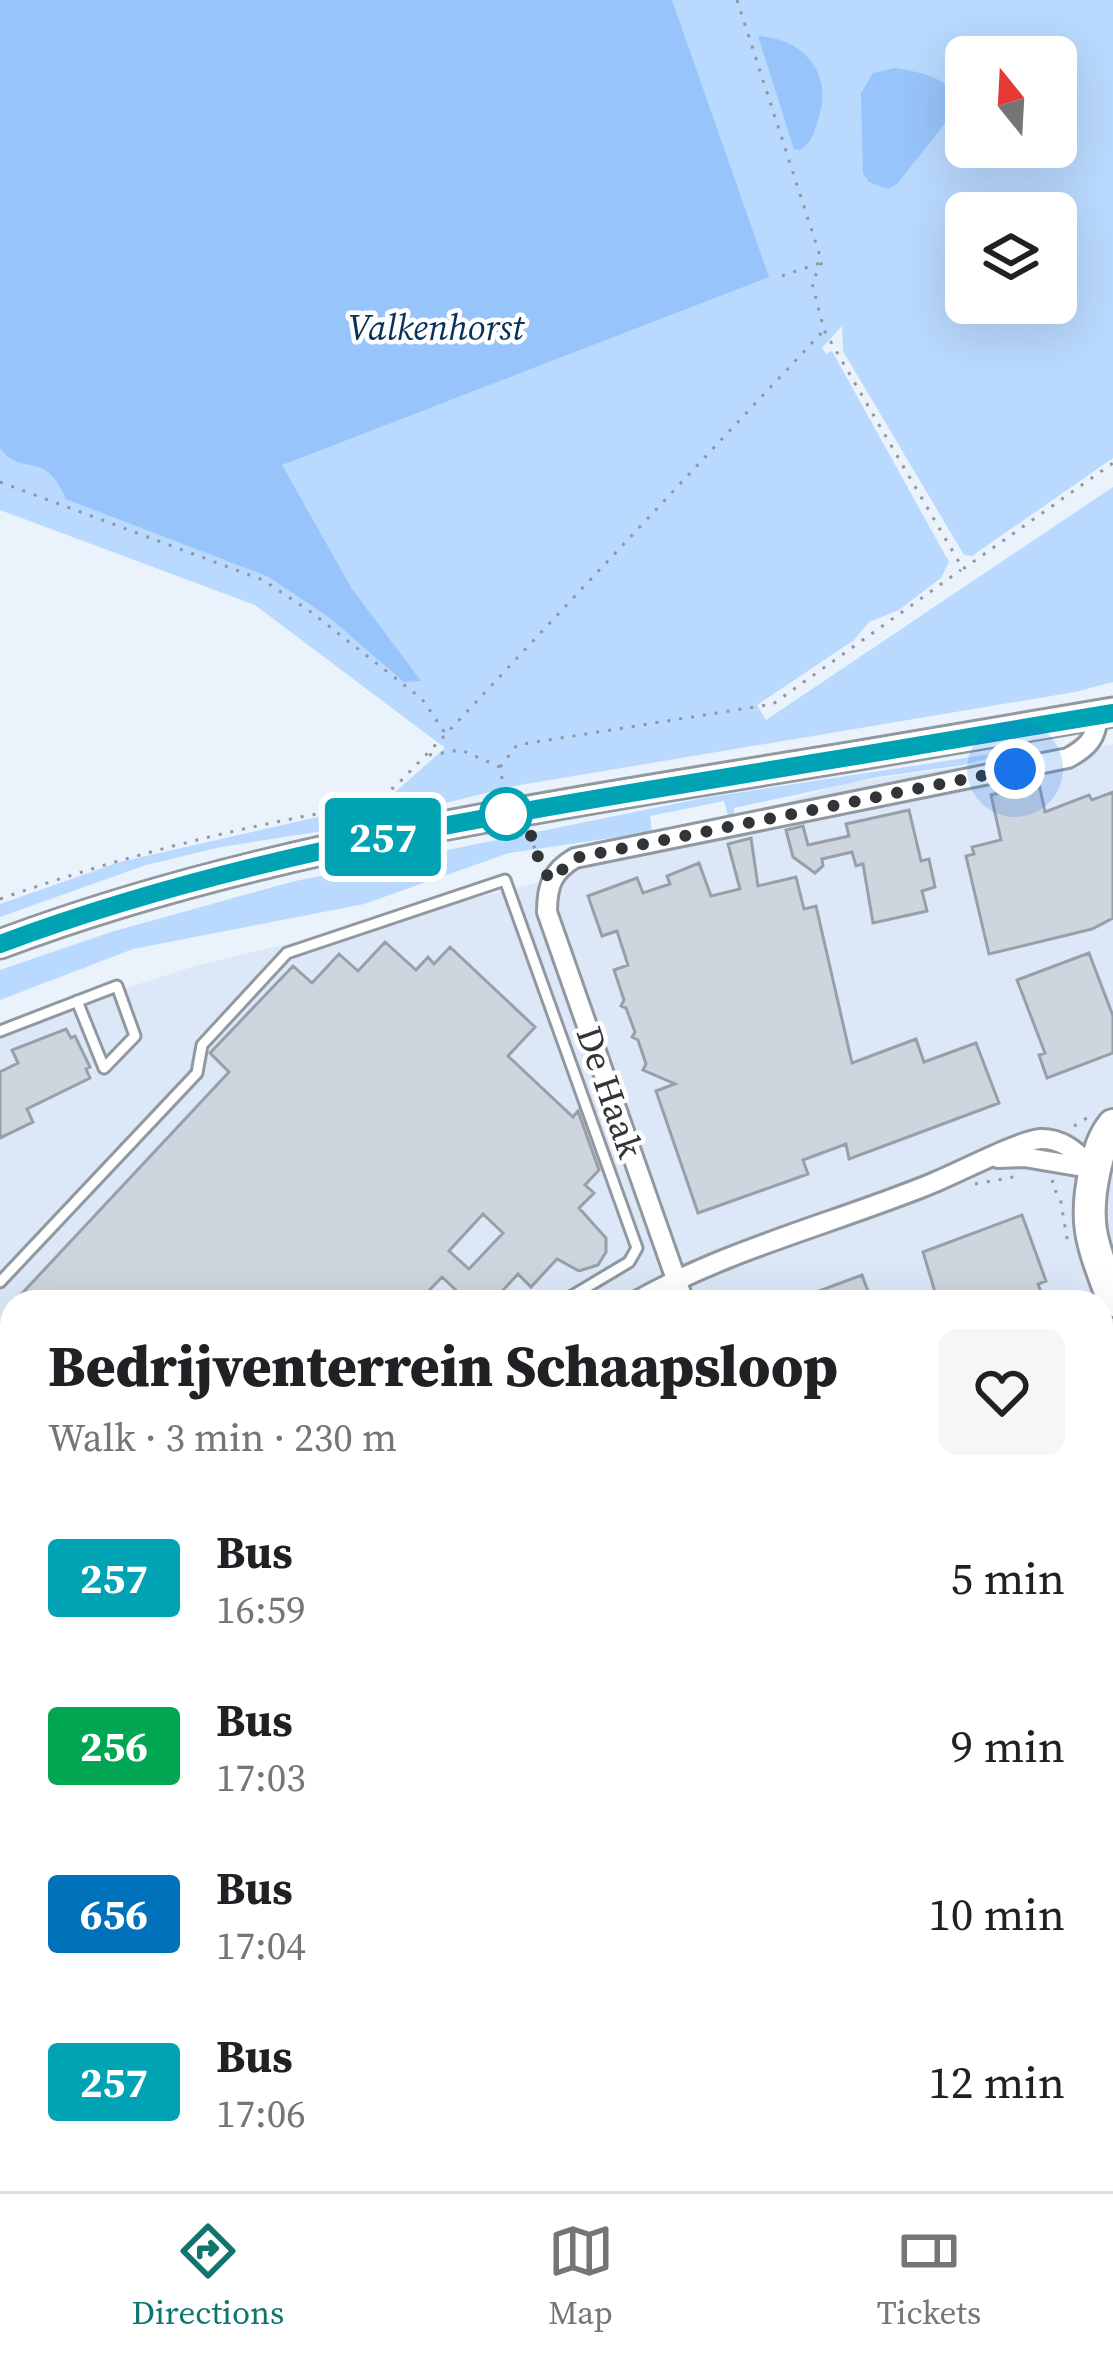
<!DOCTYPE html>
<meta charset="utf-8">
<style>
:root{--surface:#fff;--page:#f6f6f6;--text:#202124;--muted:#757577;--line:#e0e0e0;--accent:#0f766e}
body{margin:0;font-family:"Source Serif 4",serif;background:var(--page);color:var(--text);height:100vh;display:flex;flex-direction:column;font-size:45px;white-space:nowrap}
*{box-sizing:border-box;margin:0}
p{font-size:39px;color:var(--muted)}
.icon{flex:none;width:66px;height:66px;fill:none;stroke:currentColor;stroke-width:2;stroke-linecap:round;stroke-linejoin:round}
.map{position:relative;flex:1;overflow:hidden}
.side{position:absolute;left:0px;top:1290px;width:1113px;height:903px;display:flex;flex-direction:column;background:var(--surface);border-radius:36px 36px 0 0;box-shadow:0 12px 48px #0002}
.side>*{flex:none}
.badge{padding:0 24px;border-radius:9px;font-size:42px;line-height:78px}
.needle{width:78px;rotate:342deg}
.buttons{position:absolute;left:945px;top:36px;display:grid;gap:24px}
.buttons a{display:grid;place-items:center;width:132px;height:132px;border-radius:18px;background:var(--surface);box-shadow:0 12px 48px #0002;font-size:60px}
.you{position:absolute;width:60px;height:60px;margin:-30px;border:9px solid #fff;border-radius:50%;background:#1a73e8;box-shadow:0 0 0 18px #1a73e833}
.map>.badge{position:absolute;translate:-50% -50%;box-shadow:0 0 0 6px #fff}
.round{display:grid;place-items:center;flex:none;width:126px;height:126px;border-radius:18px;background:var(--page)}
.overview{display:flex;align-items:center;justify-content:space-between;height:204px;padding:0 48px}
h1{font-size:57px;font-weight:800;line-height:90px}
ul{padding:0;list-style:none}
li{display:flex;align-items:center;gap:36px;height:168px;padding:0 48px}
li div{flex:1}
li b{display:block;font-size:45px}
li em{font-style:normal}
li .badge{min-width:132px;font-weight:700;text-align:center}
.tab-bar{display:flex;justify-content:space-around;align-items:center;height:168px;border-top:3px solid var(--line);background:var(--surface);font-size:33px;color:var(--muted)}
.tab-bar a{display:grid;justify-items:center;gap:6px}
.tab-bar .selected{color:var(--accent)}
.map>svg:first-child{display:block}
.built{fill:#dce8f8}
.green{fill:#b9d9fe;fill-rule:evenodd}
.water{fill:#97c4fa}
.building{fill:#ced5de;stroke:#989fa8;stroke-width:3;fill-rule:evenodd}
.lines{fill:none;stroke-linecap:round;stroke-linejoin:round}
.lane-casing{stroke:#9198a0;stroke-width:15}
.street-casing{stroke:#9198a0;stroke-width:24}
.secondary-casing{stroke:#9198a0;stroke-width:33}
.primary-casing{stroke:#9198a0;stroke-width:36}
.path{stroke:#91979d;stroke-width:3;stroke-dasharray:3 9;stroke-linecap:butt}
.lane{stroke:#fff;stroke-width:9}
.street{stroke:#fff;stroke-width:18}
.secondary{stroke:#fff;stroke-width:27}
.primary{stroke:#fff;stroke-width:30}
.line-casing{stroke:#fff;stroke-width:27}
.line{stroke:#00a3b4;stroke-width:18}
.walk{stroke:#323538;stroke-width:12;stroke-dasharray:0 21.6}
.stop-dot{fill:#fff;stroke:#00a3b4;stroke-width:6}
.labels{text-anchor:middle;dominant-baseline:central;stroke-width:9;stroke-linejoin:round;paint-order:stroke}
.park-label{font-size:36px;font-style:italic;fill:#08315a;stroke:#fefefe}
.street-label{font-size:36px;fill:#323538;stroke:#fefefe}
</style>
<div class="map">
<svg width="1113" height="2191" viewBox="0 0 1113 2191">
<rect width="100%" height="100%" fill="#eaf2fb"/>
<path class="built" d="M1113,744V2191H530L536,2181H1101V1302H12V2181H25L15,2191H0V1029L195,966L553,879L842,784Z"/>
<path class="green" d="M0,0H1113V458L972,556L964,555L843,351L842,326L822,348L826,354L832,351L949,562L941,578L899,610L869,622L854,640L757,705L766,720L1113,487V682L1075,692L514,786L349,827L221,847L146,865L0,917V904L120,862L384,802L445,748L255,605L0,510ZM966,57H1056V147H966ZM966,213H1056V303H966Z
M1030,748L963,765L878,777L734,808V815L728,816L724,801L650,816L652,832L509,853L364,904L133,949L0,1000V970L111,932L295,881L704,798Z
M27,2181H298V2191H18Z"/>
<path class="water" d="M0,0H672L769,277L282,465L352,589L421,681L404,682L330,618L269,577L66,499C44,447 23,479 0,448Z
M758,36C803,39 833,72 819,117C814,131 813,142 800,150L794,149Z
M895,68C920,72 951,78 961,103L898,183L888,189L869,182L863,173L861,93L873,73Z"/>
<path class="building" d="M1039,784L1045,812L1089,795L1092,800L1113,792V918L1092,929L989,954L966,856L974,854L972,847L1001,840L991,795Z
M909,810L921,861L929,859L935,887L922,891L927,911L873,923L863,864L856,866L852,852L822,859L823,866L815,873L793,857L786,830L803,826L808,845L849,836L846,824Z
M751,838L758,886L796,877L804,909L816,906L852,1063L916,1039L924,1062L976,1043L999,1103L849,1159L846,1144L803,1160L808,1174L698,1213L656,1091L675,1084L643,1070L646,1064L638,1040L632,1037L635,1032L626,1008L621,1006L624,1000L614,970L628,965L617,931L602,936L588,896L637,878L643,893L670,884L667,876L699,863L711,896L740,889L728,844Z
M385,942L416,970L428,957L434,964L450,947L535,1027L508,1056L573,1117L578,1111L599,1170L585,1185L594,1193L579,1208L606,1238V1252L598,1265L579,1271L557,1259L531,1287L518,1274L492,1302H453L459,1293L442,1277L418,1302H14L229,1072L210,1053L293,966L312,983L339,954L358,971ZM483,1214L503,1233L469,1269L449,1251Z
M1089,953L1113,1016V1053L1047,1078L1039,1055L1045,1053L1017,980Z
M66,1029L71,1038L75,1036L90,1067L86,1069L90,1078L27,1109L33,1122L0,1138V1072L18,1063L12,1050Z
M1022,1215L1046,1281L1038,1284L1045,1302H938L923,1252Z
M862,1275L872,1302H792V1301Z"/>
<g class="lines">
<g class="lane-casing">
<path id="lane" d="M0,1031L117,986L135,1036L104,1068L77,1001
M0,1282L197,1073L202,1045L287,953L505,880L637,1248L629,1262L562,1302
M0,1793L12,1788
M638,2181L671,2191
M545,2191L551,2181"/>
</g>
<g class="street-casing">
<path id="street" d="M998,1158L1024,1157L1095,1169
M635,1302C726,1250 831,1224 928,1185C954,1175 1018,1141 1040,1139C1064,1138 1078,1154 1095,1169
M684,1302L547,912C547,886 552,871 575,858L1068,758C1087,748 1098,737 1097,715
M0,1900L12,1887
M1101,2053L1113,2057"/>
</g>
<g class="secondary-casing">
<path id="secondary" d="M0,944C213,864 440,824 664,787C814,763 963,738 1113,712"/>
</g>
<g class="primary-casing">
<path id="primary" d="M1113,1125C1102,1139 1099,1152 1095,1169C1082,1227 1094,1247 1113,1301"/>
</g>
<path class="path" d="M737,0L822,262L812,283L824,330L963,569L1113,463
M782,276L820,263
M0,482L263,580L311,612L422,699L445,733
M429,755L461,750L500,767L504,790
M500,767L517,745L773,704L961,570
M530,834L540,865
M0,899C123,856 233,828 361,806L395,787L446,734L824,330
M1074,1126L1090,1116
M1053,1180L1051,1185L1060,1197L1068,1244
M975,1184L1019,1176
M1101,1328L1113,1360
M415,2191L429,2181"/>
<use href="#lane" class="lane"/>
<use href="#street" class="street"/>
<use href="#secondary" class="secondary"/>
<use href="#primary" class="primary"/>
</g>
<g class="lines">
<g class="line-casing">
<path id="line" d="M0,944C216,863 446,823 673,786C820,762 966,738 1113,713"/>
</g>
<use href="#line" class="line"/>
<path class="walk" d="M506,814L523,811L542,869L551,880L575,858L1015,769"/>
</g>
<circle class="stop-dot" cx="506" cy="814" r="24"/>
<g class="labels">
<g class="park-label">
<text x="436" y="327">Valkenhorst</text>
</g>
<g class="street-label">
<text transform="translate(610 1092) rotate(71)">De Haak</text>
</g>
</g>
</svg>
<div class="buttons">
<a><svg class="needle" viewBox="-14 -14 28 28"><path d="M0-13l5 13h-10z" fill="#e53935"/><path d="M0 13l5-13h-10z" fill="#757577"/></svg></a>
<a><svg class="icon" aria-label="layers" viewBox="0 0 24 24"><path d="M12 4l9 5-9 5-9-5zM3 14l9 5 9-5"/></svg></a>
</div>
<div class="you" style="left:1015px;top:769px"></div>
<b class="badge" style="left:383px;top:837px;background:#00a3b4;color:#fff">257</b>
<section class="side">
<div class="overview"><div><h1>Bedrijventerrein Schaapsloop</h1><p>Walk · 3 min · 230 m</p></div><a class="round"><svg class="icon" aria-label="heart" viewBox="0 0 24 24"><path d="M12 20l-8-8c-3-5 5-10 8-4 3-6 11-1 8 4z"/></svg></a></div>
<ul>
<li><span class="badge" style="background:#00a3b4;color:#fff">257</span><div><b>Bus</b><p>16:59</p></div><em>5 min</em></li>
<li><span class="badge" style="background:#00a651;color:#fff">256</span><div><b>Bus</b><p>17:03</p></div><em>9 min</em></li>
<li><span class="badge" style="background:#0072bc;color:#fff">656</span><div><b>Bus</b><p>17:04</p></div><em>10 min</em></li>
<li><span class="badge" style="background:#00a3b4;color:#fff">257</span><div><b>Bus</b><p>17:06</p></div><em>12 min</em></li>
</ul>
</section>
</div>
<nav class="tab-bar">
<a class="selected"><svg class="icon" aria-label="directions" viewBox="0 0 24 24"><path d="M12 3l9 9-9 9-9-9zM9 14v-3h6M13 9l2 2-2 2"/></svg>Directions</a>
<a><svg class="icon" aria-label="map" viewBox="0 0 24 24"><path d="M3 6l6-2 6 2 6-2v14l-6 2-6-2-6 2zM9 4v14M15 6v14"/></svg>Map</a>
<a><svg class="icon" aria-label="tickets" viewBox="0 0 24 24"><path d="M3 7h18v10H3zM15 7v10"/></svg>Tickets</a>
</nav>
